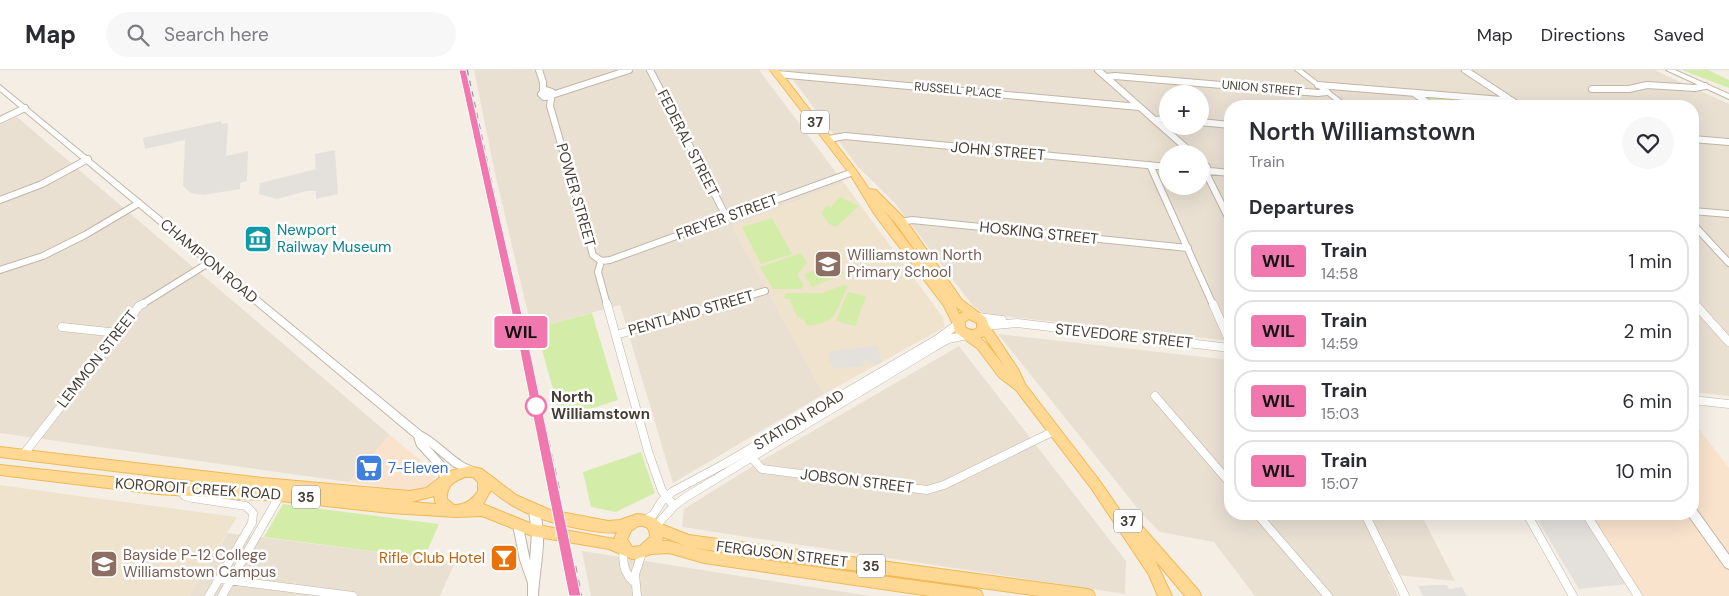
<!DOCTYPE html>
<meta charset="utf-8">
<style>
:root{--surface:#fff;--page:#f7f7f7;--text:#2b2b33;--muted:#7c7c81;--line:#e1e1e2}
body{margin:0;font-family:"DM Sans",sans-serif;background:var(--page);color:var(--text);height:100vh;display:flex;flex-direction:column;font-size:19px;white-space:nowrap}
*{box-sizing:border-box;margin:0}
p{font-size:16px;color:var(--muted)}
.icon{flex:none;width:28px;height:28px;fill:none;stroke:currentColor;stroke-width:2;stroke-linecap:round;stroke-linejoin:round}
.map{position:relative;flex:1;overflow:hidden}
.panel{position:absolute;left:1224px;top:30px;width:475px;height:420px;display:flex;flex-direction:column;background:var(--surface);border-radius:20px;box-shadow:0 5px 20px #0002}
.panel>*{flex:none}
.badge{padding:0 10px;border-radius:4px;font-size:18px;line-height:32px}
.controls{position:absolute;left:1159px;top:15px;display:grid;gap:10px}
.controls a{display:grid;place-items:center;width:50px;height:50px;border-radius:50%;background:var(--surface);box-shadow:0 5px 20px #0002;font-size:25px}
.map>.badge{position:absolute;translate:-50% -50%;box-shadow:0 0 0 2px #fff}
h2{padding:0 25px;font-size:19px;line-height:45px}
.round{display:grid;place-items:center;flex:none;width:52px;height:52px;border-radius:26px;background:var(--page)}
.summary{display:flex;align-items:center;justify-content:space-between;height:85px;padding:0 25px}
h1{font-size:24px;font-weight:600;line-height:38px}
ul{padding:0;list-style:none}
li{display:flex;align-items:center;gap:15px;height:62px;margin:0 10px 8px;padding:0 15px;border:2px solid var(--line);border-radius:20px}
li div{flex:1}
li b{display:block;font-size:19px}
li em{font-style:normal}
li .badge{min-width:55px;font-weight:700;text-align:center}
header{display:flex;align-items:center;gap:30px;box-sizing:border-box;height:70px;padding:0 25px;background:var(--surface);border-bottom:1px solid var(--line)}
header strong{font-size:24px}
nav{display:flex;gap:28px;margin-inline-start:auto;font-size:18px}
.search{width:350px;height:45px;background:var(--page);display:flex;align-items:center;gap:12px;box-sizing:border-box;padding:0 18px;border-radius:28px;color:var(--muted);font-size:19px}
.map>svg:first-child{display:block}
.residential{fill:#e9e0d2;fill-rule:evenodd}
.commercial{fill:#f9e3cd}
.education{fill:#efe3cd}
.green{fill:#d3eda9}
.parking{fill:#e4e1dd}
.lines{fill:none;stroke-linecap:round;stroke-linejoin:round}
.minor-far1-casing{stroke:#c1b6a6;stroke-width:8}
.minor-casing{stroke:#c1b6a6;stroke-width:9}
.tertiary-casing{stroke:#c1b6a6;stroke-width:2}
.primary-casing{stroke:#f1b856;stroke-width:2}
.minor-far1{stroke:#fff;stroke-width:6}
.minor{stroke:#fff;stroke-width:8}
.tertiary{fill:#fff;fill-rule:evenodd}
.primary{fill:#ffd993;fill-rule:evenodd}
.rail-far1{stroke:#959595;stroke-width:2;stroke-dasharray:5.5 5.5;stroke-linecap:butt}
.rail{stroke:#959595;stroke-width:2.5;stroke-dasharray:7 7;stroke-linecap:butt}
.line{fill:#f178af;stroke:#fff}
.stop-dot{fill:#fff;stroke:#f178af;stroke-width:2.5}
.labels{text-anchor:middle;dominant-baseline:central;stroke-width:5;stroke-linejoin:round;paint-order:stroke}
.far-street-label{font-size:12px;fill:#473e34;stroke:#fff}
.shield{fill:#fff;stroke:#7e7871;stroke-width:1}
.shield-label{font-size:14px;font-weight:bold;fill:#473e34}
.street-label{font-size:15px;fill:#473e34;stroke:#fff}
.culture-label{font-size:15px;fill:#0d838f;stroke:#fff;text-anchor:start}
.education-label{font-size:15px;fill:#785e54;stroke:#fff;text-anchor:start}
.stop-label{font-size:15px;font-weight:bold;fill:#473e34;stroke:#fff;text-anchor:start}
.shop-label{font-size:15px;fill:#366cbe;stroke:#fff;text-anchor:start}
.food-label{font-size:15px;fill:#c56008;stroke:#fff;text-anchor:end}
</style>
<header>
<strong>Map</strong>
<div class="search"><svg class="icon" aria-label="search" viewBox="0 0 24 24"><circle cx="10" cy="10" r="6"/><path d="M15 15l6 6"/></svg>Search here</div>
<nav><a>Map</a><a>Directions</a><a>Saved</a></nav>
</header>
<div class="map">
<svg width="1729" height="526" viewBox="0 0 1729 526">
<rect width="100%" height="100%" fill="#f4eee5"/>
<path class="residential" d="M474,0H759L844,113L732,156L824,324L673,413L620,235L536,258L529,248L495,103Z
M786,0H1654L1729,34V326L1693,322L1692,36H1230V271L984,244L973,236L894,132L858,97ZM1168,24H1200V56H1168ZM1168,84H1200V116H1168Z
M17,47L390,365L349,412L0,363V55Z
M998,264L1230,290V444H1421L1455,511L1388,504L1398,526H1255L1214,472L1160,462L1143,445Z
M959,276L1126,491L1125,524L682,457L684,439L761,391Z
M228,463L455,492L440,526H189Z
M582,481L746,507L871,526H591Z"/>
<path class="commercial" d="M1693,351L1729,398V526H1642L1589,444H1692Z
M390,365L431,399L435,408L428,415L415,422L349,412Z"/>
<path class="education" d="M844,113L942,246L945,257L824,324L732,156Z
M0,415L57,423L237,447L189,526H0Z"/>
<path class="green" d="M1682,0H1708L1729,10V18Z
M1422,25L1461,29L1472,36H1438Z
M840,127L859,136L836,157L829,154L821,143L826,136L831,137Z
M772,148L792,184L761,194L742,157Z
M801,183L807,193L797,205L804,214L802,219H773L760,197Z
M836,192L844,204L812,217L804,204Z
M844,215L848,216C835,242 838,253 807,256L804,249L801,250L800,247H797L792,234L789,232L791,230L784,228L785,223H822Z
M848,222L866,226L855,256L836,251Z
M592,243L618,330L561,348L536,258Z
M641,382L655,423L616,442L591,437L583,402Z
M283,434L439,454L424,488L264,467Z"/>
<path class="parking" d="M221,51V54L228,53L226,86L248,81L247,111L240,113V119L203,125L191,123L183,116L185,70L145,79L143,68Z
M335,80L338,124L316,129V121H307L277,129L259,124L260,113L316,99L315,84Z
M877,276L882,292L876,295L867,290H863L864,296L833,299L832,292H829V281Z
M1534,444H1582L1627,514L1579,519Z
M1433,515H1447L1449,519L1462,517L1467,526H1423L1418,516Z"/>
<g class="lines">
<g class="minor-far1-casing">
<path id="minor-far1" d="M539,0L543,12V22
M650,0L726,146
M1098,0L1193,84
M1465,0L1520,36
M777,4L1139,37
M1106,7L1115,6L1318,23L1327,22
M1318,15L1502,30L1508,28
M1592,19H1629L1647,15L1695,18L1705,16
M1414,23L1432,36
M552,25L629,0
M551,26L544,27L541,24L546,20L552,22L550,36L593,185L601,191
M0,50L25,38
M1155,50L1168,49
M1200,52L1230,55
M829,69L845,66L1168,97
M1692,69L1729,72
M1200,90L1207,97L1208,101
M1150,95L1213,235
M1200,100L1230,103
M1205,101L1230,151
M0,130L42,114L88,89
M1692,141L1729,144
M901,152L912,150L1188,178
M1692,153L1729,193
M601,191L610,190L853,102
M601,191L598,202L607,235
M0,200L43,186L85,165L139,133
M1692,230L1696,235
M141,235L210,192
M718,235L765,221"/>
</g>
<g class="minor-casing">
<path id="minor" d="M607,234L648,381L662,421L674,436
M1213,234L1230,272
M1695,234L1729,272
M978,247L1002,250
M984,256L1017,253L1230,278
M62,257L118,263
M616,265L723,234
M1155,326L1230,413
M1692,330L1729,334
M23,385L139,236L143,234
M750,386L762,399L927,420L944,415L1054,361
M180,421L185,426L193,428L246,436L253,443L252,453L209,526
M1257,444L1328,526
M1365,444L1405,526
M1527,444L1573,526
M1586,444L1638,526
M645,450L653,445L662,431L672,422L726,393L936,270L958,254
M655,457L674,436L686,427L934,277L948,269L967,265
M624,479C622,491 623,502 633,511
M220,509L353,526
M222,526L280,425
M637,526L635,504L642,483"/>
</g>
<g class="tertiary-casing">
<path id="tertiary" d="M1295,0H1302L1349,36H1342Z
M1666,0H1675L1729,24V29Z
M0,15L422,362C438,370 449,384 464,393C469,396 474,396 477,401L475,404L472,405L453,396L428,375L444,393L450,411L448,414L445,415L442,414L437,398L417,376L414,367L0,21Z
M534,436L538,438C549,465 539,498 538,526H528V513L520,490L513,455L514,452L518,450L522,452L530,491L532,462L529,441L530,438Z
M1692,438L1696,439L1729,485V499L1725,497L1688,445V444H1692Z"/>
</g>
<g class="primary-casing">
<path id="primary" d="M770,0H779L856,100L869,119L876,120L905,149L962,230L986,248L988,254L1018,299L1025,314L1099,410L1124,446L1128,444L1133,446L1199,521L1201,526H1185L1155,490L1172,526H1158L1149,505L1091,418L1016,320L999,307L978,279L955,262L953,254L944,236L875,145L850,104ZM882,138L897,155L930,202L883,139ZM956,237L963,242L959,244ZM969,249L977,253V258C973,262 969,260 965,257V252ZM984,266L1005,297L986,273L980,268Z
M0,377L263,408L410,421L426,418L447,402L469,396L482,399L516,425L550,440L608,451L620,450L637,444L646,445L656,449L661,454L689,465L1088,519L1093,521L1095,526H1040L694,478L735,486L976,519L981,521L983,526H930L704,493L669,483L651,484L637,489H632L609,479L532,466L482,446L456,447L390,443L280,431L157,424L0,405V395L157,412L244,417L0,387ZM465,407H473L478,412V421C472,430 465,435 454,435L447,429C446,416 454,411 465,407ZM491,420C517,443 548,453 582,459C593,461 605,464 617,462L614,469L532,454L483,434ZM434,426L436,434L411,432ZM638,456C647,455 650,459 650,467L640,476L632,477L627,469L631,461ZM663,467L684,475L669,471H662Z"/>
</g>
<use href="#minor-far1" class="minor-far1"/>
<use href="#minor" class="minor"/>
<use href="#tertiary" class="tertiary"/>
<use href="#primary" class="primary"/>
<path class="rail-far1" d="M467,0L518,235"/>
<path class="rail" d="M518,234L560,425
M575,496L581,526"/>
</g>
<path class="line" d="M459,0H466L528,271L581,526H569L518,271Z"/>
<defs>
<g id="museum-square" transform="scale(1.4375)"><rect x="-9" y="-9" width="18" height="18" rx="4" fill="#0f9aa8" stroke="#fff"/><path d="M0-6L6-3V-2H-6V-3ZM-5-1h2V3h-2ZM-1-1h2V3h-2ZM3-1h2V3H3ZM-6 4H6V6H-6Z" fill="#fff"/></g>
<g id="school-square" transform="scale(1.4375)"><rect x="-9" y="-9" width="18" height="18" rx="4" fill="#8d6e63" stroke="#fff"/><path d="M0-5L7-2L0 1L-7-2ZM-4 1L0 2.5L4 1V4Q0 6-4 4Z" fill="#fff"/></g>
<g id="supermarket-square" transform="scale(1.4375)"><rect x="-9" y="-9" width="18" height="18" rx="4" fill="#3f7fe0" stroke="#fff"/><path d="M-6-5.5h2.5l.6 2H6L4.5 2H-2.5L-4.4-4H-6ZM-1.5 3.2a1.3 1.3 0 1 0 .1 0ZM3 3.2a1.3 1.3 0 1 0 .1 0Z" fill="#fff"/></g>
<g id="bar-square" transform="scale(1.4375)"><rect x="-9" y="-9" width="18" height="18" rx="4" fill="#e8710a" stroke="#fff"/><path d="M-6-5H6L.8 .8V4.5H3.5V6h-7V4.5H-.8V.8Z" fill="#fff"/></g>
</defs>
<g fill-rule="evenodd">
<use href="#museum-square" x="258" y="169"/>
<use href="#school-square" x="828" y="194"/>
<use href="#supermarket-square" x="369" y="398"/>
<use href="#bar-square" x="504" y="488"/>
<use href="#school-square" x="104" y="494"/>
</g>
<circle class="stop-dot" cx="536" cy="336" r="10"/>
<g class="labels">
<g class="far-street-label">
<text transform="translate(1262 18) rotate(5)">UNION STREET</text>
<text transform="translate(958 20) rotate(5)">RUSSELL PLACE</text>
</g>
<g class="shield">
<rect x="801" y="40.5" width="28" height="23" rx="4"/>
<rect x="292" y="415.5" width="28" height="23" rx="4"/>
<rect x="1114" y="439.5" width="28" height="23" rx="4"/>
<rect x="857" y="484.5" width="28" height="23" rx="4"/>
</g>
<g class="shield-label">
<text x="815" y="52">37</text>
<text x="306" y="427">35</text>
<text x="1128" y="451">37</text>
<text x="871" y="496">35</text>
</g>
<g class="street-label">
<text transform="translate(688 73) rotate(63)">FEDERAL STREET</text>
<text transform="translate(998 81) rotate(5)">JOHN STREET</text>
<text transform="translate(576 125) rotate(74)">POWER STREET</text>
<text transform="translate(727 147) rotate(-20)">FREYER STREET</text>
<text transform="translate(1039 163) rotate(6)">HOSKING STREET</text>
<text transform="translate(209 191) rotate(40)">CHAMPION ROAD</text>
<text transform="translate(691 243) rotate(-16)">PENTLAND STREET</text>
<text transform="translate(1124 266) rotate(6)">STEVEDORE STREET</text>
<text transform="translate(97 289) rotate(-52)">LEMMON STREET</text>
<text transform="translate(799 350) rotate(-31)">STATION ROAD</text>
<text transform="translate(857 411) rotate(7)">JOBSON STREET</text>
<text transform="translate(198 419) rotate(4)">KOROROIT CREEK ROAD</text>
<text transform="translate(782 484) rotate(7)">FERGUSON STREET</text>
</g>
<g class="culture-label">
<text x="277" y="160">Newport<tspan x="277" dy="17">Railway Museum</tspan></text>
</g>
<g class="education-label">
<text x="847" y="185">Williamstown North<tspan x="847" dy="17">Primary School</tspan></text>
<text x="123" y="485">Bayside P-12 College<tspan x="123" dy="17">Williamstown Campus</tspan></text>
</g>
<g class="stop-label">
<text x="551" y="327">North<tspan x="551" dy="17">Williamstown</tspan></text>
</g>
<g class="shop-label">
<text x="388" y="398">7-Eleven</text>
</g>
<g class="food-label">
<text x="485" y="488">Rifle Club Hotel</text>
</g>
</g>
</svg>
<div class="controls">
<a>+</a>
<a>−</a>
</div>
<b class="badge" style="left:521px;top:262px;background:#f178af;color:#111">WIL</b>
<section class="panel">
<div class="summary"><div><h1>North Williamstown</h1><p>Train</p></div><a class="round"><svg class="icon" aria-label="heart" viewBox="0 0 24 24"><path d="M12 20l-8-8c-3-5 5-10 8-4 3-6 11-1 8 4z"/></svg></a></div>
<h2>Departures</h2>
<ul>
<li><span class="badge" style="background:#f178af;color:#111">WIL</span><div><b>Train</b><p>14:58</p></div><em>1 min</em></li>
<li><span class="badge" style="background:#f178af;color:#111">WIL</span><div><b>Train</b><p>14:59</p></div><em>2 min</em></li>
<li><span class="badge" style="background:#f178af;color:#111">WIL</span><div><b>Train</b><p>15:03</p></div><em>6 min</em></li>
<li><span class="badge" style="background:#f178af;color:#111">WIL</span><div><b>Train</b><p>15:07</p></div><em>10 min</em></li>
</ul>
</section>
</div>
